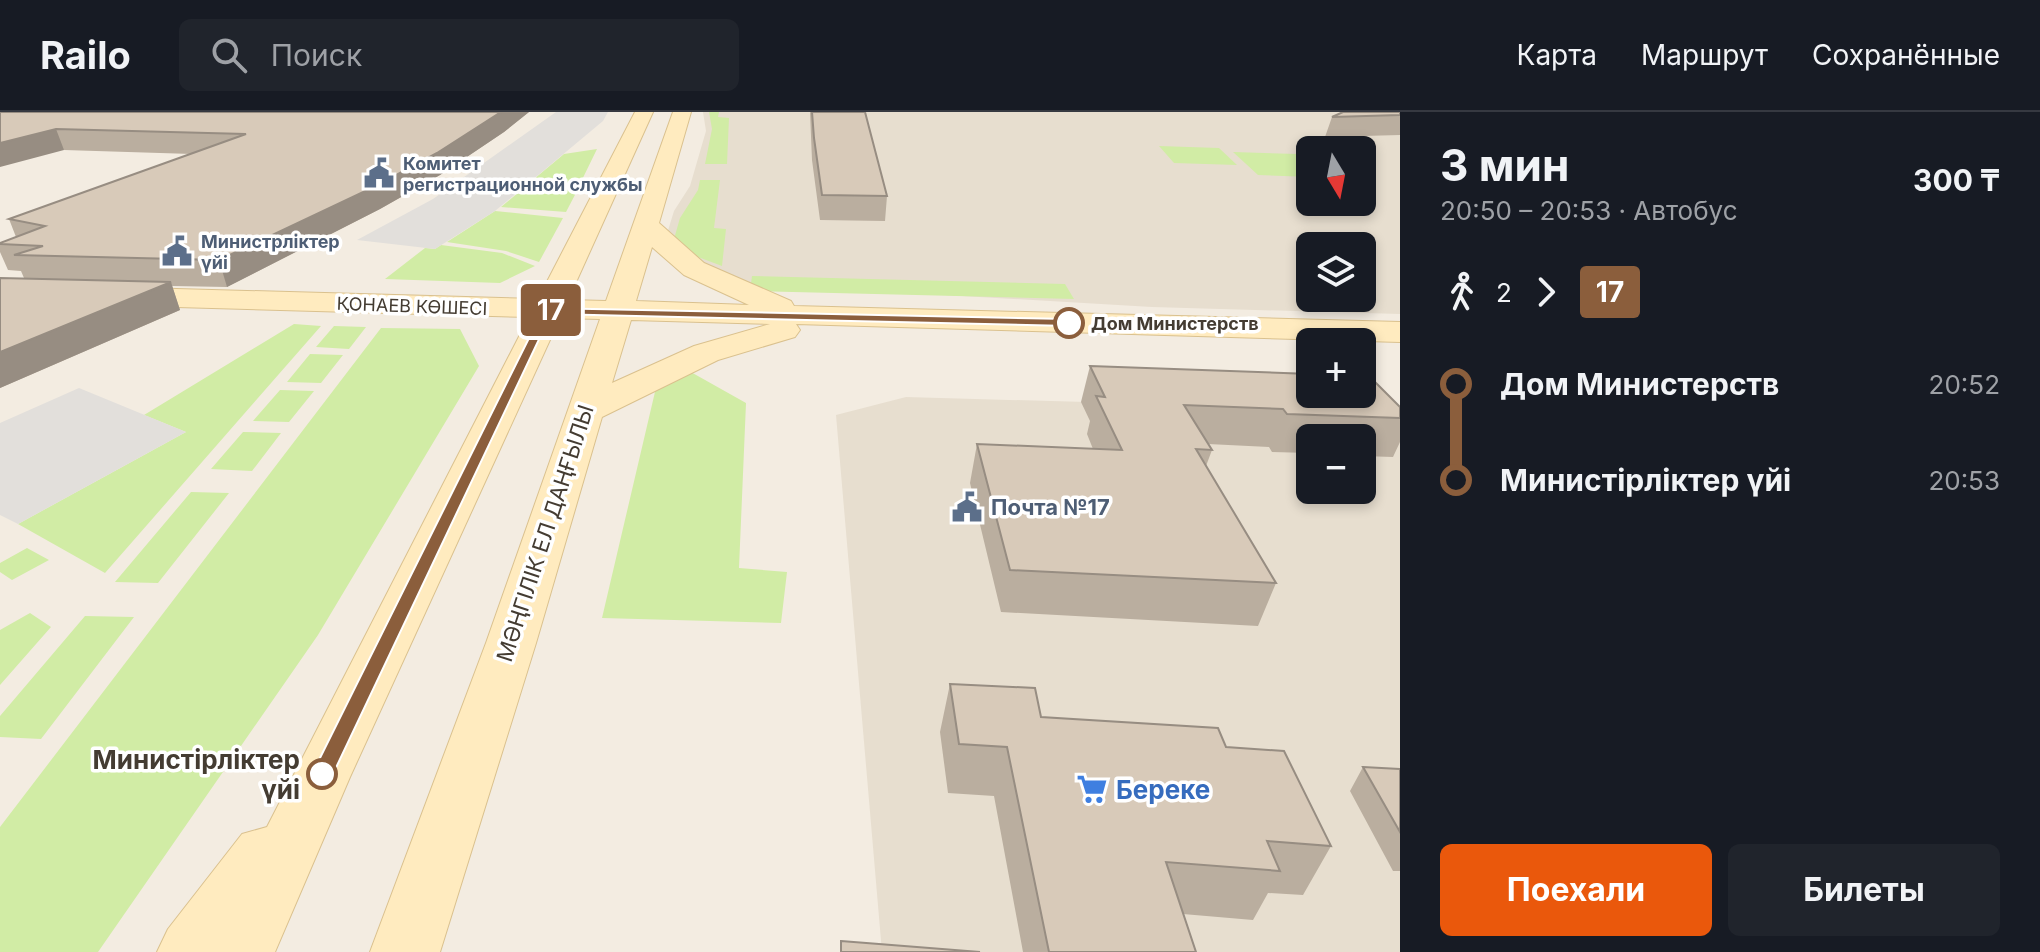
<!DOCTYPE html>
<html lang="ru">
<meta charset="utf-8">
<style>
:root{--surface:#171b24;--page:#20242c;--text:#f1f3f6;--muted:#9ea1a6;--line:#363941;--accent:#ea580c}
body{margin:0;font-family:Inter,sans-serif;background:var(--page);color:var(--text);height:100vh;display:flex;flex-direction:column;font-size:30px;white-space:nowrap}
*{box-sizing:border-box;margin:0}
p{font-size:26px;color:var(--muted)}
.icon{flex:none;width:44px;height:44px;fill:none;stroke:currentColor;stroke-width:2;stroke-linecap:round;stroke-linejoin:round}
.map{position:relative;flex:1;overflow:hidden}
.panel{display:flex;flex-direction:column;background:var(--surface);width:640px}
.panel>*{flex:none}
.badge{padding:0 16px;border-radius:6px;font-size:28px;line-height:52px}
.needle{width:52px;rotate:170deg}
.fabs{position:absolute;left:1296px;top:24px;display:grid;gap:16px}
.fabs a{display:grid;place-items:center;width:80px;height:80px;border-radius:12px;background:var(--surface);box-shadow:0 4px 12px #0003;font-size:40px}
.map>.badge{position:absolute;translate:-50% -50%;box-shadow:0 0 0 4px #fff}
.legs{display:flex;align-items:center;gap:12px;height:88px;padding:0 40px;font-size:26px}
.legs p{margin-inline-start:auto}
.head{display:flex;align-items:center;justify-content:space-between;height:136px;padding:0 40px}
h1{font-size:44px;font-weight:700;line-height:60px}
.button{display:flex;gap:16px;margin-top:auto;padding:16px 40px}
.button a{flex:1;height:92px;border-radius:12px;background:var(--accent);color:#fff;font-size:32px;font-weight:700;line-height:92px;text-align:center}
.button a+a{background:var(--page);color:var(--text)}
ul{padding:0 40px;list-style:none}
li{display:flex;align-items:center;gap:28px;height:96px;font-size:30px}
li i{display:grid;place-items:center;width:12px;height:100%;margin:0 10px;background:currentColor}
li i::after{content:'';width:20px;height:20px;margin:-10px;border:6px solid;border-radius:50%;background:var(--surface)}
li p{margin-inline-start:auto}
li:first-child i{background:linear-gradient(#0000 50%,currentColor 0)}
li:last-child i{background:linear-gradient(currentColor 50%,#0000 0)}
header{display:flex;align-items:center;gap:48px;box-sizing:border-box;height:112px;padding:0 40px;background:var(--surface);border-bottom:2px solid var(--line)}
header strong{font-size:38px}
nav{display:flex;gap:44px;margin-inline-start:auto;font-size:28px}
.search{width:560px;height:72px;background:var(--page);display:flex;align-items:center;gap:20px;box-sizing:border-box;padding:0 28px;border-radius:12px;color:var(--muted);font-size:30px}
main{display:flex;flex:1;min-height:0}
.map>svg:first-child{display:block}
.residential{fill:#e7decf;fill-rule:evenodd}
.green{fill:#d1eca5}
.parking{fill:#e2dfdb}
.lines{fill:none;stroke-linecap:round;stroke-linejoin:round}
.secondary-casing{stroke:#dac18e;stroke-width:2}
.secondary{fill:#ffebbf;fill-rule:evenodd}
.wall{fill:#baae9f}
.shaded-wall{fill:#978d82}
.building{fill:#d8cab9;stroke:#978d82;stroke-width:2}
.line-1{fill:#8b5e3c;stroke:#fff;stroke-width:2}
.stop-1-dot{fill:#fff;stroke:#8b5e3c;stroke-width:4}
.labels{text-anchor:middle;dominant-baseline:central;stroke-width:7;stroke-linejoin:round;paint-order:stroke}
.far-service-label{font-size:18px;font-weight:bold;fill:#4e5e75;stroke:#fff;text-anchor:start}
.far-street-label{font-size:18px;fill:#443c32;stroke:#fff}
.far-stop-label{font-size:18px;font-weight:bold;fill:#443c32;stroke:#fff;text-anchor:start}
.service-label{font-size:22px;font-weight:bold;fill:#4e5e75;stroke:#fff;text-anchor:start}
.street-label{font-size:22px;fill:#443c32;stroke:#fff}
.near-stop-label{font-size:26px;font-weight:bold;fill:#443c32;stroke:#fff;text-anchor:end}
.near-shop-label{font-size:26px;font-weight:bold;fill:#366cbe;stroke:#fff;text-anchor:start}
</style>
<header>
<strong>Railo</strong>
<div class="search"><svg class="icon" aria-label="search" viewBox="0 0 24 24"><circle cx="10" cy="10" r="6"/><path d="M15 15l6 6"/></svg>Поиск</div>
<nav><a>Карта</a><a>Маршрут</a><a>Сохранённые</a></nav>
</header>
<main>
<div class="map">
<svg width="1400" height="840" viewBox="0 0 1400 840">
<rect width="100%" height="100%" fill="#f3ece1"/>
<path class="residential" d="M703,0H1400V202L1152,195L738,171L689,143L666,125L674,99L690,74L706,19ZM1310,38H1362V90H1310ZM1310,134H1362V186H1310Z
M906,285L1400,299V840H882L836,303ZM1310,326H1362V378H1310Z"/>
<path class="green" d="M709,0H728H719L718,5L729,6L727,52H705L712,17Z
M1159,34L1219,36L1237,53L1174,51Z
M597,37L578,76L528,72L564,42Z
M1233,40L1298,42L1310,51V65L1258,63Z
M700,68H720L714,116L726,117L722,154L698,145L674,127L680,106L698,78Z
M525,75L577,79L566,100L501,95Z
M495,99L563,106L539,150L506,139L447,130Z
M441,133L502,141L535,154L500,171L385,167L425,136L435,137Z
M752,164L1065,172L1074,187L750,179Z
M294,212L321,214L105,461L18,412L186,320L144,303Z
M334,214L366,215L349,237L316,235Z
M381,216L460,217L479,254L318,523L98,840H0V715Z
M310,242L343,243L321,271L287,270Z
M662,250H673L746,291L739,456L787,460L781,511L602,506Z
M280,278L314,279L289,310L253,309Z
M243,320L281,321L252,359L211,357Z
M191,380L229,381L158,471L115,470Z
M27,436L49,448L12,468L0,460V451Z
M30,501L51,515L0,573V518Z
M85,504L134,505L41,627L0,625V604Z"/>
<path class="parking" d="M556,0H608L603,9L495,99L435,137L357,128L433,87Z
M79,276L186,320L18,412L0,403V311Z"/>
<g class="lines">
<g class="secondary-casing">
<path id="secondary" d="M635,0H653L568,188L606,189L673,0H691L659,111L704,151L791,189L794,194L1400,210V230L796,212L800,218L795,225L718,248L602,305L536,531L440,840H370L486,531L600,207L560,206L350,665L275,840H157L168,817L242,722L267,715L529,205L0,190V172L538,187ZM652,135L684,163L749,193L636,189ZM631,208L770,212L694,234L612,271Z"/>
</g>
<use href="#secondary" class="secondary"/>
</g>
<path class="wall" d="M0,0H529L504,20L440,63L380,97L227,175L172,174L180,198L0,276V166H24L21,159L8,158L0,140V131L16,125L9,107L192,42L64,38Z
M810,0H865L887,84L885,109L820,108L812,48Z
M1400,0V23L1325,25L1332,5Z
M1090,254L1400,295V330L1393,345L1362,344V326H1310V341L1272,340L1269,335L1208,332L1212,338L1206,354L1276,471L1258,514L1001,500L970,371L977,332L1093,337L1087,322L1090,309L1081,290Z
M950,572L1041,605L1226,635L1331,734L1303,783L1268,781L1253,808L1183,802L1196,840H1023L994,684L948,681L940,620Z
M1363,655L1400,657V759H1393L1350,679Z"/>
<path class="shaded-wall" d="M501,0H529L504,20L440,63L380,97L227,175L219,148Z
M56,17L64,38L0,55V31Z
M171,170L180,198L0,276V240Z"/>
<path class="building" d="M0,0H501L437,41L376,74L219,148L14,143L43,134L0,132V131L45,114L9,107L246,22L56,17L0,31Z
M812,0H865L887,84L822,83L814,26Z
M1343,0H1400V3L1332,5Z
M0,166L171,170L0,240Z
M1090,254L1310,262V282H1362V264L1370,265L1400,295V306L1287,302L1283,297L1184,293L1212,338L1196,337L1276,471L1010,458L977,332L1122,338L1096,284L1105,285Z
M950,572L1035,576L1041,605L1218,616L1226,635L1284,639L1331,734L1267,729L1280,759L1166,750L1196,840H1049L1007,635L959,632Z
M1363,655L1400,657V720Z
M841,829L980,840H841Z"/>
<path class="line-1" d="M544,196L1069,207L1075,211L1069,214L551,202L333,662L330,667H315L312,662Z"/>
<defs>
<g id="civic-bare" transform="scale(2.4)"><path d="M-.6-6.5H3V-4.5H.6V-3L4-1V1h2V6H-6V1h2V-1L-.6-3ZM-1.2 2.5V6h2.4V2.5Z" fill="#5c6f8a" stroke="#fff" stroke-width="2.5" paint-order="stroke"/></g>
<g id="supermarket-bare" transform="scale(2.4)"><path d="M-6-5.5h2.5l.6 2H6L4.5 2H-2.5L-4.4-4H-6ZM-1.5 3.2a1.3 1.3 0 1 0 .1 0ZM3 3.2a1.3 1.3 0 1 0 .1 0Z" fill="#3f7fe0" stroke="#fff" stroke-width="2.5" paint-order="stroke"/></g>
</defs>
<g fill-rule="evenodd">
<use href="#civic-bare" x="379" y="61"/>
<use href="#civic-bare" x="177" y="139"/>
<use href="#civic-bare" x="967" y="395"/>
<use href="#supermarket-bare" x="1092" y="677"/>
</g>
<g class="stop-1-dot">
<circle cx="1069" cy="211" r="14"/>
<circle cx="322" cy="662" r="14"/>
</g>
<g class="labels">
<g class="far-service-label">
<text x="403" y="51">Комитет<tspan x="403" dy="21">регистрационной службы</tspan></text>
<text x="201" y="129">Министрліктер<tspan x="201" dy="21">үйі</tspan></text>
</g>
<g class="far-street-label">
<text transform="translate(412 194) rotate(2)">ҚОНАЕВ КӨШЕСІ</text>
</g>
<g class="far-stop-label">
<text x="1091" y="211">Дом Министерств</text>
</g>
<g class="service-label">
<text x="991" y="395">Почта №17</text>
</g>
<g class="street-label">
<text transform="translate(545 421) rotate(-72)">МӘҢГІЛІК ЕЛ ДАҢҒЫЛЫ</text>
</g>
<g class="near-stop-label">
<text x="300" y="647">Министірліктер<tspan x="300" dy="30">үйі</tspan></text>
</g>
<g class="near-shop-label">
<text x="1116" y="677">Береке</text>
</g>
</g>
</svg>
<div class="fabs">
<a><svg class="needle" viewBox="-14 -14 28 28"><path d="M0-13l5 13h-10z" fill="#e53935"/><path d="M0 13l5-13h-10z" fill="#9ea1a6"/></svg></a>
<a><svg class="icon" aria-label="layers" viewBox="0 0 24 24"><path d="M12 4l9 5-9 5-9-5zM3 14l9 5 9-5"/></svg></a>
<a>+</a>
<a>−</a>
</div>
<b class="badge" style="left:551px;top:198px;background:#8b5e3c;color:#fff">17</b>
</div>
<section class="panel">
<div class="head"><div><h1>3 мин</h1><p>20:50 – 20:53 · Автобус</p></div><b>300 ₸</b></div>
<div class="legs"><svg class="icon" aria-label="walk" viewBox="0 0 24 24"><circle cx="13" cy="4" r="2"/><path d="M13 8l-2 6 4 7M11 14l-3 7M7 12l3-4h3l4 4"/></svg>2<svg class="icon" aria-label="forward" viewBox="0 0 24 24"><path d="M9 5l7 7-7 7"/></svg><b class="badge" style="background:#8b5e3c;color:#fff">17</b></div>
<ul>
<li><i style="color:#8b5e3c"></i><b>Дом Министерств</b><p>20:52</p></li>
<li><i style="color:#8b5e3c"></i><b>Министірліктер үйі</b><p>20:53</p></li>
</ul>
<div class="button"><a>Поехали</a><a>Билеты</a></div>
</section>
</main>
